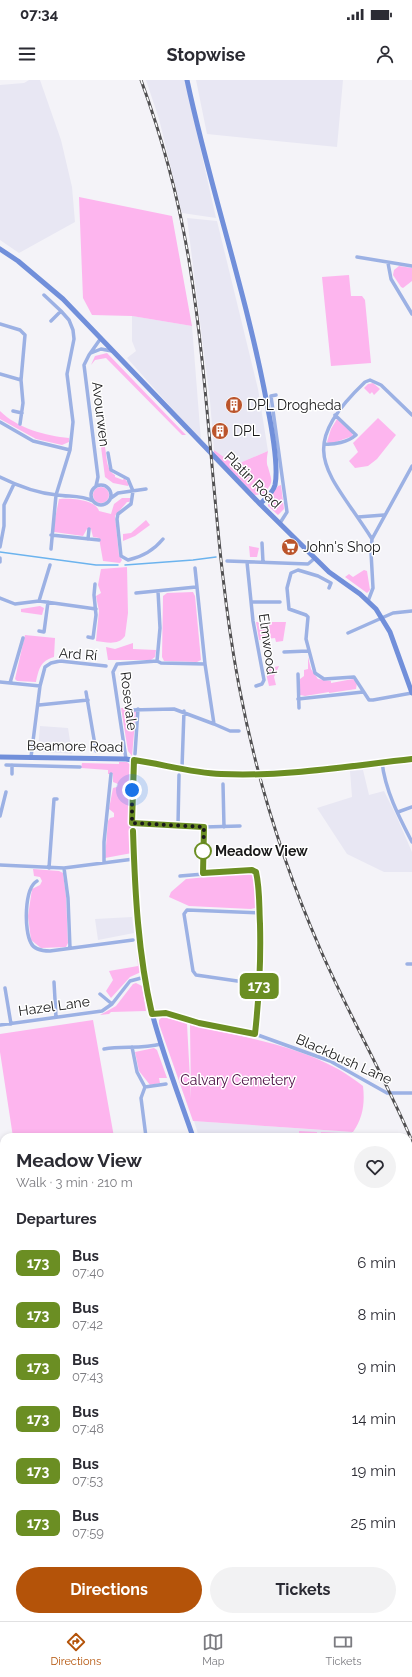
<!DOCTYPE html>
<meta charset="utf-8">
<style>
:root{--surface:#fff;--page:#f2f2f3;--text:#2b2b33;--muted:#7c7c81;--line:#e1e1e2;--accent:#b45309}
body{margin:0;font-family:Raleway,sans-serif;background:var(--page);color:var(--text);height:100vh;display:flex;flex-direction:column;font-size:15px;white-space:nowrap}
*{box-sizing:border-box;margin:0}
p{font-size:13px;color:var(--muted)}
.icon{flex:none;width:22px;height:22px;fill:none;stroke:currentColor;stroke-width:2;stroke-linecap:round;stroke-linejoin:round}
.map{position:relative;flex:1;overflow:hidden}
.sheet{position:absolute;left:0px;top:1053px;width:412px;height:488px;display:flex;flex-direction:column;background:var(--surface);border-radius:12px 12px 0 0;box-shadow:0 2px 6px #0003}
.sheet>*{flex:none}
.badge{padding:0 8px;border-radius:6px;font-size:14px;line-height:26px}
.you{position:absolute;width:20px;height:20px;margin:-10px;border:3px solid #fff;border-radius:50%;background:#1a73e8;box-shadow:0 0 0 6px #1a73e833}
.map>.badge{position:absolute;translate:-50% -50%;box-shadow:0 0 0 2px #fff}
h2{padding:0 16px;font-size:15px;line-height:36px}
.round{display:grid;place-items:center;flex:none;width:42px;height:42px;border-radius:21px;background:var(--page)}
.overview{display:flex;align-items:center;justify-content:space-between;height:68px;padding:0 16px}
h1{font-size:19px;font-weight:700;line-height:30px}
.button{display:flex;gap:8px;margin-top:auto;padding:8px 16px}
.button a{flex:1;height:46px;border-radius:24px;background:var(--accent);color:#fff;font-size:16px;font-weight:700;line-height:46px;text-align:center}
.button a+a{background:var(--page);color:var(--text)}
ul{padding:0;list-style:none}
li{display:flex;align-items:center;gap:12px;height:52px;padding:0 16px}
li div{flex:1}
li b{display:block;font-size:15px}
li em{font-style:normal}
li .badge{min-width:44px;font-weight:700;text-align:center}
.status{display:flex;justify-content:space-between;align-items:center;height:28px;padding:0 20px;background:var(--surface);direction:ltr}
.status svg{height:11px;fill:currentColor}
header{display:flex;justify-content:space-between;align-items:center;height:52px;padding:0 16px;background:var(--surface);font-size:18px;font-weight:700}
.menu{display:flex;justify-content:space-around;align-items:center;height:56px;border-top:1px solid var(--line);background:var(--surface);font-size:11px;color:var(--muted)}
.menu a{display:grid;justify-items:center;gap:2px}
.menu .active{color:var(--accent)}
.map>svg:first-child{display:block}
.built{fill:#e8e7f3}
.green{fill:#fdb5ee}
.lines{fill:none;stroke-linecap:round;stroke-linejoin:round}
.stream{stroke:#6bb3ee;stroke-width:1.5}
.street{stroke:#9cb1e4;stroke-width:3.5}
.secondary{stroke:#718fda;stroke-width:5}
.rail-casing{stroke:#515052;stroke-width:3}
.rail{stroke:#fff;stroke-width:1.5;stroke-dasharray:4.5;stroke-linecap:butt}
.line-casing{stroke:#fff;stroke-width:9}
.line{stroke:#6b8e23;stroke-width:6}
.walk{stroke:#19191a;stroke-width:4;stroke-dasharray:0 7.2}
.stop-dot{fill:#fff;stroke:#6b8e23;stroke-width:2}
.labels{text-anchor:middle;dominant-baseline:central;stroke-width:3;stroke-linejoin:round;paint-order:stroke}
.poi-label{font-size:14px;fill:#19191a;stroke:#fff;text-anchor:start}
.street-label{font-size:14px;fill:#19191a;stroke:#fff}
.stop-label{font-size:14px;font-weight:bold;fill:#19191a;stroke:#fff;text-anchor:start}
.park-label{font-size:14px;fill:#480940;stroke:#fff}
</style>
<div class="status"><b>07:34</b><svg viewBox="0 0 49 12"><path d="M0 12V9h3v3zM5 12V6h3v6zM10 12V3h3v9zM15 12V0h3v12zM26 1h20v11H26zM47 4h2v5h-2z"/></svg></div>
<header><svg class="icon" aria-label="menu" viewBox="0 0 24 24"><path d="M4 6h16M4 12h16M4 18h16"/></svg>Stopwise<svg class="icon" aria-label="person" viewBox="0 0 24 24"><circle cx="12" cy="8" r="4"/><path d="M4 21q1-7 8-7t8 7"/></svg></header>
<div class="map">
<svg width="412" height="1541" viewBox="0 0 412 1541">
<rect width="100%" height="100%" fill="#f4f3f8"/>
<path class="built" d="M29,0H40L61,60L72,107L75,142L19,173L0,160V5L24,3Z
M146,0H185L216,138L182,133L159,39Z
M196,0H343L337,67L207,54Z
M187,138L217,141L258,309L268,371L235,385L214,370L210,321Z
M132,236L192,246L201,361L127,278L136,271L132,261Z
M40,646L68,648L72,674L38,671Z
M363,690L369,715L384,711L396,735L412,772V792H384L347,774L317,728L352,717L350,691Z
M132,837L134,853L98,860L95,839Z
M194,1041L352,1052L351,1057H199Z
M219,1537H336L337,1541H217Z"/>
<path class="green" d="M79,117L172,136L192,246L132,236L92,235L83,218Z
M399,186L412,188V201L403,208L401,207L393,195L394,190Z
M349,195L351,216H362L365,220L371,283L331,286L322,197Z
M107,273L186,355H182L106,278L95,280L91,285L95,276Z
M373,303L380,309L374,315L372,312L370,314L364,308L368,304Z
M0,331C17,348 46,356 69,358V362L62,365L36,359L0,339Z
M378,338L396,355L377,379L368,386L355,388L349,381L358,372L353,363Z
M337,339L352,353L353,356L330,364L327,362L331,349Z
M101,367H105C107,377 106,390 115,395V397L123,400L124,398L129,404L128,406L113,403L105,397Z
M214,370L235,385L268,371C267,376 266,383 268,387C272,402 274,401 264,414L255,415L214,374Z
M281,405L284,429L278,435L268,426V420L278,406Z
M93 415a8 8 0 1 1 16 0a8 8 0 1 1-16 0Z
M122,418H131L129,422H127L115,436L119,475L122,480L120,483L103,481L99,458L93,457L91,449H87L83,456L54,452L53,449L59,419C69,418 96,419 99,431L111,434L114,424Z
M146,440L150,445L135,456L123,461V454L131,453Z
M249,466L259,468L257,477H250Z
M127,487L128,533L125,556C118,566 106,562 96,561L99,531L96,516L101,513L98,505L101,489Z
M364,490L367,491L370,510L367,513L345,497L349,494L353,497Z
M193,512L195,516L201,580L197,582L164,581L162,577L163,516L167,513Z
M40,526L44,528L42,535L21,532V529Z
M256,542H286L283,561L276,562L275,558L259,560Z
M25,555L55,558L54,577C40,581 39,589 36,602L17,601L15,599Z
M133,563V569L156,570L155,577L151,580H108L106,567L115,569Z
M308,577L311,589L318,599L331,601V603L353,599L357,603L356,609L329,613V612L305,616L300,615V599L304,596V590L308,589Z
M279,586L274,597L276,605L269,606L265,589Z
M121,628H130L129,631H136L132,676L128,671Z
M119,682H127L132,686L129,731L132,773L105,778L108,741L110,738L114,737V733L109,729L113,708L117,707L118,704L113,702V694H108V690L81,688L82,683L119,684Z
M33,789L59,791L63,793L66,816L68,863L66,867L41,868L31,860L28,836L32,809L40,805L42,801L40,797L34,796Z
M249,793L255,798V828L251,829L189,826L169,817L171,812L186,799Z
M136,853L139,867L137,869L141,892L130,897L111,918L106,911L113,900L109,891L138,886Z
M136,903L142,906L146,931L111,932L109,934L100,935L116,926L133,904Z
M162,937L186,942L187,944L191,1018L190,945C239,956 293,964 338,989C347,994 355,1000 363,1006C365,1023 363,1038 353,1052L193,1041L159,944V940Z
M93,940L114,1057H13L0,972V954Z
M154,968L157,970L167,998H159L160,1003L150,1005L139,991L135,972Z
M299,1051L317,1052V1057H299Z
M321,1052L341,1053V1057H320Z
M410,1210V1214H412V1248L408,1243V1236L411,1235L408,1225V1211Z
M412,1306V1349L408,1343V1310Z
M412,1526V1541H395L398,1537H408V1527Z"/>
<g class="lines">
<path class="stream" d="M0,472L96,485H118
M125,485L193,480L216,477"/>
<path class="street" d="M357,177L412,186
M388,183L391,199L412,234
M44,215L61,231L69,240L73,250L74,259L67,294L73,342L70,370
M51,241L61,231
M0,244L20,250L25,255L21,300L23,323L20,344
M91,273L101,269L112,271
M0,294L21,300
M276,315L271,316L287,432L280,443
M13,331L22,333
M0,342L33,361L70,370L56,415L51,469
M324,364C334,365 348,362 356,355L335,335
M108,373L111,390L128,399L133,411L131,424L118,434L117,439L121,476L128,480C142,477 154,470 163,459
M0,397C18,406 37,413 57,415C70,417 81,415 93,421
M91 415a10 10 0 1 1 20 0a10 10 0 1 1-20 0Z
M96,406L98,397L84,285L89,275L101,258
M111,418L118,413L146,409
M358,437L384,435
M51,455L99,460
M88,459L89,449
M372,459C328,390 293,371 365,302L370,300L381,305L412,335
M262,463L263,482
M0,467L4,446V425L14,404
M0,478V482
M227,481L308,484L315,478
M247,482L253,541L264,600L262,604L256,606
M195,488L205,584
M329,508L331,503L318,496L298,490L291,493L287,508L289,529L306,535L308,537L306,559L315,593L324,599L354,597L369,620H373L412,613
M136,513L196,507
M0,518L15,524L39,521L96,529
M39,521L50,485
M368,521L373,508L371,472L372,459L412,386
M251,522H280
M39,551L44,552L48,522
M348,553L393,533L412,531
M88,557L93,558L96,535L94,515L95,504
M284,572L308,571
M157,581L160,548L158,511
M298,594L299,628
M0,602L40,606
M10,603L23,558
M86,612L96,671
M298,619L363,612
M39,625L88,620
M131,630L174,629L214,644
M135,674L138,629
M31,677L40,606L45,587L51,583L60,581L106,586
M126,679L113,592L117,584L157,581L161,583L205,584L214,644L230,651H239
M382,682C385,710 399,737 412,762
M6,685L80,687
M182,688L184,631
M12,694V685
M223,704L224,747
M398,732L412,727
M0,736L6,712
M132,743L204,747L240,746
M178,745L179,695
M104,783V762L111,694
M0,785L64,788L134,779
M49,788L54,719H57
M64,788L68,818L70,868
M203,793L204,747
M180,796L252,790L255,793L258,802L260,833L261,891L255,954
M37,801C24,808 24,851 31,863C34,870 43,871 50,871L133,860
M407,884H412
M54,902L56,937
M251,903L196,895L193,891L184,834L187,830L260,833
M5,908L11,944
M100,914L112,924
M152,933H166L199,943L255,954L330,981L387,1013H412
M0,945L102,931L112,924L130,901L145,897
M132,967L137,992L145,1007L141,1018L146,1057
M104,969C124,966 142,969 161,964
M145,1007L166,1004
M408,1148L412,1163
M408,1209H412
M408,1252L412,1251
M408,1524H412
M119,1537V1541
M344,1537L345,1541
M8,1541L9,1537
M98,1541L101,1540
M158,1541H159
M391,1541L395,1537"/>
<path class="secondary" d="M187,0C210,109 247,215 267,324C271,344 279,386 275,405C273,413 265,419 260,424
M0,169L18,181L63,219L260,424L329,492L360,514L376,529L390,552L412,613
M0,677L126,679L220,694H242L318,690L412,679
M134,680C130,712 132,744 134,777C136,828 139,883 152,933C163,975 179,1016 193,1057
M408,1358L412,1355
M210,1541L212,1537"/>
<g class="rail-casing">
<path id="rail" d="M141,0C163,60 180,124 190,187C212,326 213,468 239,606C256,697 284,786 321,871C349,935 384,996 412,1061"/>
</g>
<use href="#rail" class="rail"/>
</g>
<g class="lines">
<g class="line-casing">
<path id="line" d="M133,751C135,812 138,874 152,934L166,933L199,943L255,954C259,917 261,881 260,844C259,827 260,809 256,792L252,790L203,793L204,747L132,743L134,680C162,684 192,693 221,694C285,697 348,686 412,679"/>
</g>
<use href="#line" class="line"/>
<path class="walk" d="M132,710V743L204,747L203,778V771"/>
</g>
<defs>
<g id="building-disc" transform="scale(0.9)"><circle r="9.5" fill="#bb542b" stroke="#fff"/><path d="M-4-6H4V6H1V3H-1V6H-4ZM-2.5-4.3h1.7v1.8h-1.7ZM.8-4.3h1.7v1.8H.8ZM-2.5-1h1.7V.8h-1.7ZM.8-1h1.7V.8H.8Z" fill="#fff"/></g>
<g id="supermarket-disc" transform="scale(0.9)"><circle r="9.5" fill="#bb542b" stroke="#fff"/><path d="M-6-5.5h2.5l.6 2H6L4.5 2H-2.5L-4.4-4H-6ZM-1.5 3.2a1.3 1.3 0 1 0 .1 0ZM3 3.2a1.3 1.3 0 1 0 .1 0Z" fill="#fff"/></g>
</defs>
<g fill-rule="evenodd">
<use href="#building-disc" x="234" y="325"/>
<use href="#building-disc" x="220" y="351"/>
<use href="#supermarket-disc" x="290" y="467"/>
</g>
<circle class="stop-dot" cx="203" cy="771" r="8"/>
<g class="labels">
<g class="poi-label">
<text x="247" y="325">DPL Drogheda</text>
<text x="233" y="351">DPL</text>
<text x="303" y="467">John's Shop</text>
</g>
<g class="street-label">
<text transform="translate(101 334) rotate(83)">Avourwen</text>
<text transform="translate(253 400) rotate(45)">Platin Road</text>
<text transform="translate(268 564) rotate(82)">Elmwood</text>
<text transform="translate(78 574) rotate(4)">Ard Rí</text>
<text transform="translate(129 621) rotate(83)">Rosevale</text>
<text transform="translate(75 666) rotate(1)">Beamore Road</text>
<text transform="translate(54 926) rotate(-8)">Hazel Lane</text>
<text transform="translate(344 979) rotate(24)">Blackbush Lane</text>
</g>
<g class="stop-label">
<text x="215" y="771">Meadow View</text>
</g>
<g class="park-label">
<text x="238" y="1000">Calvary Cemetery</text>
</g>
</g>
</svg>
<div class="you" style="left:132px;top:710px"></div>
<b class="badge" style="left:259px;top:906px;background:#6b8e23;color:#fff">173</b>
<section class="sheet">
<div class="overview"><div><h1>Meadow View</h1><p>Walk · 3 min · 210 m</p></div><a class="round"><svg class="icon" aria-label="heart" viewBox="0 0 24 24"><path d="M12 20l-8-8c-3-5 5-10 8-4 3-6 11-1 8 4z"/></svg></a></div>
<h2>Departures</h2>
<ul>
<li><span class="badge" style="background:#6b8e23;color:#fff">173</span><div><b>Bus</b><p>07:40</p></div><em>6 min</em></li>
<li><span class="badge" style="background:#6b8e23;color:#fff">173</span><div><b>Bus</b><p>07:42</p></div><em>8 min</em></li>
<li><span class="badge" style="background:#6b8e23;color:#fff">173</span><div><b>Bus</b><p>07:43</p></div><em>9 min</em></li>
<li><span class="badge" style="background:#6b8e23;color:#fff">173</span><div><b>Bus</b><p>07:48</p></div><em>14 min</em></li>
<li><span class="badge" style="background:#6b8e23;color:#fff">173</span><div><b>Bus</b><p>07:53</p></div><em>19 min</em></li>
<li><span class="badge" style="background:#6b8e23;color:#fff">173</span><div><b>Bus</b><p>07:59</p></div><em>25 min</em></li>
</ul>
<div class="button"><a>Directions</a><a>Tickets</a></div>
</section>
</div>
<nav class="menu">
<a class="active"><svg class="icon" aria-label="directions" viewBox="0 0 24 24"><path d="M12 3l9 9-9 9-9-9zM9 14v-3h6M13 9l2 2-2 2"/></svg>Directions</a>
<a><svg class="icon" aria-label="map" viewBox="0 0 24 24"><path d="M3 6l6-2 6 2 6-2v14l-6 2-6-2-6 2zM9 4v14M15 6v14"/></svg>Map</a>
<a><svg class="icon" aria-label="tickets" viewBox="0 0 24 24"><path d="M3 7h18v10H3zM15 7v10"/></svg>Tickets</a>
</nav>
